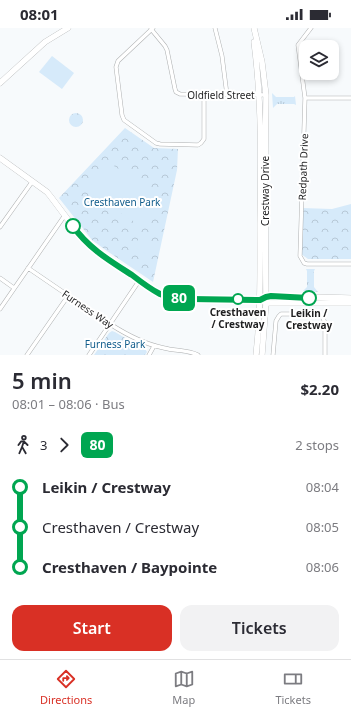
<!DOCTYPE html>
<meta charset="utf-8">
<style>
:root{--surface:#fff;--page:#f2f2f3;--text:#2b2b33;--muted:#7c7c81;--line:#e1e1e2;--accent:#d93025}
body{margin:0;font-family:"Noto Sans",sans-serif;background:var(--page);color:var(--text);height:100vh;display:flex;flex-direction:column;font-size:15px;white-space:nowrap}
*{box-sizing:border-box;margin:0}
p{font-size:13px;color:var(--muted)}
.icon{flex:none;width:22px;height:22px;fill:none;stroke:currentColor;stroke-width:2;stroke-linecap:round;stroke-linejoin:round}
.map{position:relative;height:327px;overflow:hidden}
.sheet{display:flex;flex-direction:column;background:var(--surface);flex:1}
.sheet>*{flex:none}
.badge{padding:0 8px;border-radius:6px;font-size:14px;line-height:26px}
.fabs{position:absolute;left:299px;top:12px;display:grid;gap:8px}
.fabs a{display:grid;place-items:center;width:40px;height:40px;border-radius:8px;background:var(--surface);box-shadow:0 2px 6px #0003;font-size:20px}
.map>.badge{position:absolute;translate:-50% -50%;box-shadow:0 0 0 2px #fff}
.legs{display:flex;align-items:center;gap:6px;height:44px;padding:0 12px;font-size:13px}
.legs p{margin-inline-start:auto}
.summary{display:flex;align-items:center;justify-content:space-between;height:68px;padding:0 12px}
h1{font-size:22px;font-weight:600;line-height:30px}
.cta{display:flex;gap:8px;margin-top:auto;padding:8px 12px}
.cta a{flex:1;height:46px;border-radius:12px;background:var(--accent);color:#fff;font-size:16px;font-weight:600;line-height:46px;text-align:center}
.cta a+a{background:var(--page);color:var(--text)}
ul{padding:0 12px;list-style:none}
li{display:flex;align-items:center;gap:14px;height:40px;font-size:15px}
li i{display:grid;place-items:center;width:6px;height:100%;margin:0 5px;background:currentColor}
li i::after{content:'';width:10px;height:10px;margin:-5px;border:3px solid;border-radius:50%;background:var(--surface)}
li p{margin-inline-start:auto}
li:first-child i{background:linear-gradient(#0000 50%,currentColor 0)}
li:last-child i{background:linear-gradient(currentColor 50%,#0000 0)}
.status{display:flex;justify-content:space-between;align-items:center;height:28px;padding:0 20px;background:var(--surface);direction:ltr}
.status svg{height:11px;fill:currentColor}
.tab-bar{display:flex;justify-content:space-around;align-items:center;height:56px;border-top:1px solid var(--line);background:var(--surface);font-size:11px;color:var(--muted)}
.tab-bar a{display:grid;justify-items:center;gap:2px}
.tab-bar .active{color:var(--accent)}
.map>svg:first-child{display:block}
.grass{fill:url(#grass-tufts)}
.park{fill:url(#park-crowns)}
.pitch{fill:#d6eafa}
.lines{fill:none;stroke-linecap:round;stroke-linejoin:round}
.street-casing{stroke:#aeb0b1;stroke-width:4.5}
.secondary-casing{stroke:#aeb0b1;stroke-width:6}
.street{stroke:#fff;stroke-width:3.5}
.secondary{stroke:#fff;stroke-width:5.5}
.line-1-casing{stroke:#fff;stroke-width:9}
.line-1{stroke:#00a651;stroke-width:6}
.stop-1-dot{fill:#fff;stroke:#00a651;stroke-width:2}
.labels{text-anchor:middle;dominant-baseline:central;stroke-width:4;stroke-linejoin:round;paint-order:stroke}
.street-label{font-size:10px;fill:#1f1f20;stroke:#fff}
.park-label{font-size:10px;fill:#105c8b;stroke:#fff}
.stop-label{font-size:10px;font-weight:bold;fill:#1f1f20;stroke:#fff}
</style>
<div class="status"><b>08:01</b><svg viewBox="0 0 49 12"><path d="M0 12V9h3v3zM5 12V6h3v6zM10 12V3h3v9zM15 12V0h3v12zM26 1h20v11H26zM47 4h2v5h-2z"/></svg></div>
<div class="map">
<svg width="351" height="327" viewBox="0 0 351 327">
<defs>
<pattern id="grass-tufts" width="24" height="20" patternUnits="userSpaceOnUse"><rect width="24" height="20" fill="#d6eafa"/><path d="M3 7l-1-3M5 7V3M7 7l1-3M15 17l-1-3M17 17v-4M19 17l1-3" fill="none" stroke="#b7c8d6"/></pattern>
<pattern id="park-crowns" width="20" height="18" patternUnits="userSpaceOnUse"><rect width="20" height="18" fill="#d6eafa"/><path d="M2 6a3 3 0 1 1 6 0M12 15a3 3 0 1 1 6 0" fill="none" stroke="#b7c8d6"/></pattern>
</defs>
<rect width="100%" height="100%" fill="#f7fafc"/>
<path class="grass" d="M272,65L276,69H294L295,68L296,77L294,76H277L273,80Z
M306,241H315L314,243V259L318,264L303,263L307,259V243Z"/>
<path class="park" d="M69 92a7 7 0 1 1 14 0a7 7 0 1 1-14 0Z
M125,100L154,120L178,121L177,142L153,254L107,223L92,212L59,170Z
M351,176V231H308L301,226L302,180L332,181Z
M112,303L115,304L132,314L144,319L147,324L145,327H94L109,305Z"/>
<path class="pitch" d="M52,28L74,45L62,61L39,44Z
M106,133L162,169L143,199L87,164Z
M139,210L153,219L148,227L134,219Z"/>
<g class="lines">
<g class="street-casing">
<path id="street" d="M153,0L118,33L116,39L122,87L124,92L156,115L160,116L198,117L201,115L204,111V67
M215,0L222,28L227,67
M311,0L298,17L305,70L300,228L304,235L307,236H351
M151,1L165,18L167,22L175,61L176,64L180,66L266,67
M305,70H351
M0,199L32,154
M28,240L110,296C127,307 144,316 164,320C175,323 188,322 198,327
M0,250L14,260
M0,281L65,187
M27,327L68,268
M89,327L139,253
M149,327L154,318
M273,327L276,293L279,288L281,286H318L323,290L325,295V327"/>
</g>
<g class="secondary-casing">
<path id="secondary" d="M254,0L262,34L266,67L265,154L266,275L262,327
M254,14C262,74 261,135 260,196C260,240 261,284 256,327
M0,55L45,14L68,0
M0,130L47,164L51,169L78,205L95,222L145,257L160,266L181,271L260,272L266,275H351
M264,270L266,269L271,268L351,270"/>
</g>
<use href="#street" class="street"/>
<use href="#secondary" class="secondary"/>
</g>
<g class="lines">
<g class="line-1-casing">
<path id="line-1" d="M73,198C88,220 110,233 132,247C141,254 150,261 160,266C169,270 180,271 190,271L260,272L266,269L271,268L309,270"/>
</g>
<use href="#line-1" class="line-1"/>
</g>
<g class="stop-1-dot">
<circle cx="73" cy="198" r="7"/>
<circle cx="309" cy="270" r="7"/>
<circle cx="238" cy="271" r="5"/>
</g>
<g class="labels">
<g class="street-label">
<text x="221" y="67">Oldfield Street</text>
<text transform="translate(303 139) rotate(-88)">Redpath Drive</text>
<text transform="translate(265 163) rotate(-90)">Crestway Drive</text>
<text transform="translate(88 281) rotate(34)">Furness Way</text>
</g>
<g class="park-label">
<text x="122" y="174">Cresthaven Park</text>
<text x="115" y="316">Furness Park</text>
</g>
<g class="stop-label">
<text x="238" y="284">Cresthaven<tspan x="238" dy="12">/ Crestway</tspan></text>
<text x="309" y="285">Leikin /<tspan x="309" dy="12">Crestway</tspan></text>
</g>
</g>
</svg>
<div class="fabs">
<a><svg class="icon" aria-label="layers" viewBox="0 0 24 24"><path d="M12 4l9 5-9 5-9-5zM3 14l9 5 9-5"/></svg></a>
</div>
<b class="badge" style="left:179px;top:270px;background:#00a651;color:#fff">80</b>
</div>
<section class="sheet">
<div class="summary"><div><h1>5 min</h1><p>08:01 – 08:06 · Bus</p></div><b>$2.20</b></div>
<div class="legs"><svg class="icon" aria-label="walk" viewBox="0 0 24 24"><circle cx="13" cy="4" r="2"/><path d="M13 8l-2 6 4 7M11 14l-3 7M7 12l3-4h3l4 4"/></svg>3<svg class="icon" aria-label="forward" viewBox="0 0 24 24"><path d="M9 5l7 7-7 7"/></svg><b class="badge" style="background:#00a651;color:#fff">80</b><p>2 stops</p></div>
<ul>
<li><i style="color:#00a651"></i><b>Leikin / Crestway</b><p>08:04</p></li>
<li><i style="color:#00a651"></i><span>Cresthaven / Crestway</span><p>08:05</p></li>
<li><i style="color:#00a651"></i><b>Cresthaven / Baypointe</b><p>08:06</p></li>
</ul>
<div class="cta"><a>Start</a><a>Tickets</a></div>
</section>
<nav class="tab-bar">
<a class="active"><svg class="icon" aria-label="directions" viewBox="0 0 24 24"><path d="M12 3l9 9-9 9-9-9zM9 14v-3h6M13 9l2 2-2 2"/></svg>Directions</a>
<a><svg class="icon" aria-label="map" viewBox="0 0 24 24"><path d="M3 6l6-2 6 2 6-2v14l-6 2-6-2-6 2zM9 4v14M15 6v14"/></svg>Map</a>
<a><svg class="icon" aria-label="tickets" viewBox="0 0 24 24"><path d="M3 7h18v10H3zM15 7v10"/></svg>Tickets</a>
</nav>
